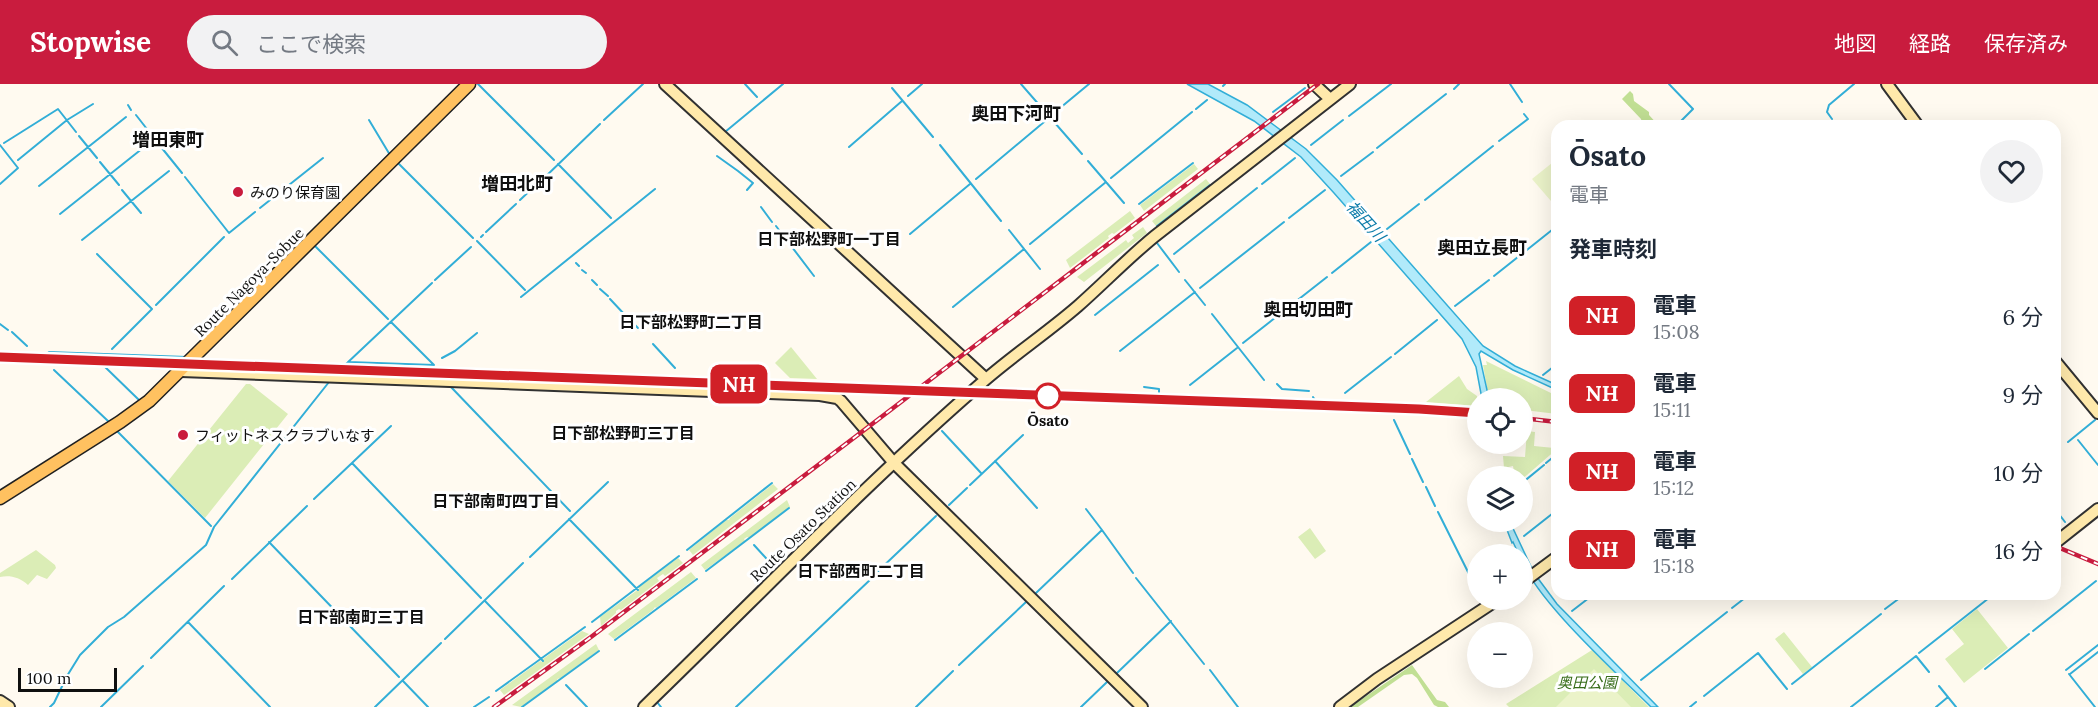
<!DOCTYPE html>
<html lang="ja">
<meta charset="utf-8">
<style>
:root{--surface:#fff;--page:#f2f2f3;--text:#1f2937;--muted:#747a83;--accent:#c91c3e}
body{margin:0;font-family:Lora,"Noto Sans JP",serif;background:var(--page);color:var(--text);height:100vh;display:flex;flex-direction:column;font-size:22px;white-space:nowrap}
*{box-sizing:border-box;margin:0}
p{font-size:20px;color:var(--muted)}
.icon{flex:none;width:33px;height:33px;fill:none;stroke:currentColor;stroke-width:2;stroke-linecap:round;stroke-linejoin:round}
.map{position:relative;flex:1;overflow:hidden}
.details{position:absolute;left:1551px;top:36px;width:510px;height:480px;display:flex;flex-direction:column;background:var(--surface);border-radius:18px;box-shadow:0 6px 24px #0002}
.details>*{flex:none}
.badge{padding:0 12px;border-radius:9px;font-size:21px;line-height:39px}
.controls{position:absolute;left:1467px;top:304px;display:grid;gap:12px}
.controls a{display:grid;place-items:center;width:66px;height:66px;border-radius:50%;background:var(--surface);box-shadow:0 6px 24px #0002;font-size:30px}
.scale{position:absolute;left:18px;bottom:15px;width:99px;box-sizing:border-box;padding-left:6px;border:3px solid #0f0f0f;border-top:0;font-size:16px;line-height:21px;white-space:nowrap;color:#0f0f0f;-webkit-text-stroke:4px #fff;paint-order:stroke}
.map>.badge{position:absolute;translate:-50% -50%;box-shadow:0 0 0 3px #fff}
h2{padding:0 18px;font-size:22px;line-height:54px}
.round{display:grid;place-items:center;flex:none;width:63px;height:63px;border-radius:32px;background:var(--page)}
.headline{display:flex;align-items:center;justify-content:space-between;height:102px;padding:0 18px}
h1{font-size:28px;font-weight:800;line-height:45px}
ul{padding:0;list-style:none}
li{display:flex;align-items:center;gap:18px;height:78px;padding:0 18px}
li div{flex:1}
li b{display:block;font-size:22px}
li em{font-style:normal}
li .badge{min-width:66px;font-weight:700;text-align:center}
header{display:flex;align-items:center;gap:36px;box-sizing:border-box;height:84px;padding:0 30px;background:var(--accent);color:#fff}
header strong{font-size:28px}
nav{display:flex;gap:33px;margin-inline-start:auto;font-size:21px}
.search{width:420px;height:54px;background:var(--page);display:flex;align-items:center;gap:15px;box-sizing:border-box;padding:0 21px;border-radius:33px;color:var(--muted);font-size:22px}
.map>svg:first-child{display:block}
.green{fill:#dbedb6}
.forest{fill:#c1df94}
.pitch{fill:#ebf3c9}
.water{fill:#b1eafa;stroke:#32aed7;stroke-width:1.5}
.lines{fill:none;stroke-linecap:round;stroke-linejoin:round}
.stream{stroke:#32aed7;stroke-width:2}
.secondary-casing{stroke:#313131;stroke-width:14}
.primary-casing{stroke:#202020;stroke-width:15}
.secondary{stroke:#ffe9ab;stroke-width:10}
.primary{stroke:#ffc160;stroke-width:12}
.rail-casing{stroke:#c91c3e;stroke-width:4.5}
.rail{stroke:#fff;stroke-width:2;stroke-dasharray:7;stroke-linecap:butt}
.line-casing{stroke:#fff;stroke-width:14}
.line{stroke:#d12027;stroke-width:9}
.poi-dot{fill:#c91c3e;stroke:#fff;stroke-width:2}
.stop-dot{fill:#fff;stroke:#d12027;stroke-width:3}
.labels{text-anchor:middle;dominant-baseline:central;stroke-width:6;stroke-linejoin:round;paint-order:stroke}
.poi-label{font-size:15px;fill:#0f0f0f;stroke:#fff;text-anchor:start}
.street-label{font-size:15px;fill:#0f0f0f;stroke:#fff}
.stop-label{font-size:15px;font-weight:bold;fill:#0f0f0f;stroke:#fff}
.park-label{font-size:15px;font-style:italic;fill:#376c19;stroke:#fff}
.water-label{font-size:16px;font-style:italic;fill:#0e7daa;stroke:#fff}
.neighbourhood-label{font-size:16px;font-weight:bold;fill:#0f0f0f;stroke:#fff}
.quarter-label{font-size:18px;font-weight:bold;fill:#0f0f0f;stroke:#fff}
</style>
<header>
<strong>Stopwise</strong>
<div class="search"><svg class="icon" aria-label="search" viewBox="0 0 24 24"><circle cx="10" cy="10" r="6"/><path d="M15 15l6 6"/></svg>ここで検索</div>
<nav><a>地図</a><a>経路</a><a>保存済み</a></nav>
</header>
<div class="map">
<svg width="2098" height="623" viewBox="0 0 2098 623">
<rect width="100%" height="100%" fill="#fffaf0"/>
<path class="green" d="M1194,80L1198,85L1144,127L1140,121Z
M1206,95L1210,100L1156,142L1152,137Z
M1130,127L1135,134L1114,150L1112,149L1108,152L1109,154L1070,184L1066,176Z
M1143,143L1147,149L1084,198L1077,193L1126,156L1128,159L1134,154L1132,151Z
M791,263L817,295L790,294L775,279Z
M1486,277L1557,312V330L1523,326L1522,315H1489L1483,281H1487Z
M1459,292L1467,305L1477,312V322L1426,318Z
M246,300H250L288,330L205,434L168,397Z
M1527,347L1535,348L1534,362L1554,364L1557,350V365L1527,391L1523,394L1515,393L1513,382L1504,384L1503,372L1525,373Z
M773,400L778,405L693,471L689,466L726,436H729L730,434Z
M787,416L790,423L749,454L747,453L744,455L745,457L705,486L701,481Z
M1310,444L1326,467L1315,475L1298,453Z
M36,466L55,481L56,484L47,495L37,491L28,501C19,493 10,491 0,493V489Z
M678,474L683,479L665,492L663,490L657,494L659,497L621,526L619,525L616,527V529L601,542L600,533L639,505V503Z
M691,488L696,494L656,524L655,523L653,526L614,555L608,550Z
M1977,525L2008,564L1964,599L1945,575L1964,560L1952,545Z
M582,547L589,550L504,611L500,606L540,577L542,578L543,575Z
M1784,548L1812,583L1803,590L1775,555Z
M596,560L599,566L561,594L557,595L558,597L521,623L512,621Z
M1592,566L1649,623H1509L1506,620Z"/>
<path class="forest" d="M1630,7L1633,10L1634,17L1649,28V31L1659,42H1640L1642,39L1641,35L1622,15Z
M1412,581L1437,616L1445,618L1449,623H1438L1434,621L1417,594L1412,590L1404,591L1358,623H1350Z"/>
<path class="pitch" d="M1557,75V124L1532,95Z
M1594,585L1631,623H1556Z"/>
<path class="water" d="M1187,0H1208L1247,21L1306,65L1337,96L1483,262L1515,282L1557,301V306L1513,286L1481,267L1479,270L1489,315H1482L1476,283L1462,255L1334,109L1301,73L1254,37Z
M1504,438H1510L1534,489L1557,520L1658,623H1651C1624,596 1523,505 1522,471H1519L1513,458L1512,459Z"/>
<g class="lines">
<path class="stream" d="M478,0L554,76
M745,0L757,13
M1021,0L1082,70
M1510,0L1522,18
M1669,0L1693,25L1676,42
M1223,2L1225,0
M892,4L933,53
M1454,5L1459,0
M908,12L922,0
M128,21L131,26
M1196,25L1207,16
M1273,28L1305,4
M1054,29L1089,0
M136,31L154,54
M1349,32L1391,0
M1832,35L1827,28L1829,21L1854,0
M369,36L390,71
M604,36L643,0
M1835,39L1837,42
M725,48L783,0
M79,52L97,74
M1499,57L1528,35L1524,30
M157,58L182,89
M4,59L58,25L76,48
M0,61L18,84L0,100
M940,61L1001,137
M1311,61L1343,36
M849,63L902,17
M1377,64L1446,10
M717,72L738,87L753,99L747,106
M18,76L67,36L93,20
M1088,77L1124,119
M100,78L119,101
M397,78L473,154
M558,80L611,134
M1341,92L1373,68
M185,93L229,149L255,128
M1111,94L1192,28
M543,95L600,40
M976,95L1050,33
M1262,100L1295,74
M39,102L126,33
M122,106L141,129
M520,116L539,98
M1425,116L1493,62
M1139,120L1193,79
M761,123L772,138
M260,124L323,74
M60,130L148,60
M1289,134L1325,106
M776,142L814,192
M1157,142L1210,101
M1387,145L1419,120
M1009,146L1040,185
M486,148L516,120
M910,150L970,100
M481,153L483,151
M82,156L169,87
M477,157L525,206
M1157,159L1179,188
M1030,160L1106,98
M315,162L388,235
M97,170L152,225L112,265
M1174,170L1257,104
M576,179L579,182
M582,186L586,189
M1332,189L1371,158
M1494,192L1557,142
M435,196L471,163
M592,196L597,201
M1185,196L1205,221
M1200,204L1284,138
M600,205L608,212
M521,213L655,105
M610,215L625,231
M156,221L224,153
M1455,222L1489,196
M953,223L1024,165
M1212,230L1264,296
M1095,231L1158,181
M630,236L638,244
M0,240L8,246
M12,248L27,262
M1243,259L1327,193
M653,260L675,284
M1120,267L1195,208
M47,270L49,268L187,273
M1395,270L1437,236
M442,274L455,267L477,249
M348,278L434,281L391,238
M52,280L174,285
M346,280L432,199
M103,281L139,316
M54,286L108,337
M1543,291L1557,280
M681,292L683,294
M1277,300L1282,305L1309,307
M1190,301L1237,264
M450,302L570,427
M1144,303L1159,305V320L1189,321
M1345,309L1391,273
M1313,313L1315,316
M1192,321L1249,324
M1260,324L1389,328
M1394,336L1410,370
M117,347L211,442
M942,347L981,389
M2078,356L2098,381
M2068,358L2095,336
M1412,375L1423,398
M995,377L1037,424
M352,379L481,514
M1546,379L1557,370
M1522,399L1544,381
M970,401L1023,351
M1426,403L1435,422
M314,415L391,342
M949,421L967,404
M2055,425L2065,438
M1438,428L1478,508
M569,435L638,506
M1102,446L1133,489
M1524,452L1557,426
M269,458L399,593
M754,461L776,485
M687,466L772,399
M530,473L608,398
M706,487L789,424
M875,490L936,432
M1136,494L1204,580
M232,495L307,422
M1036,509L1102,446L1086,425
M485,517L543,577
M1732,524L1750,510
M1885,525L1905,510
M1572,527L1594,510
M188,538L270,623
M592,538L679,472
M2033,547L2096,497
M445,555L523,479
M615,556L697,495
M1919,569L1994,510
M151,574L224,502
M959,581L1026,518
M1985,585L2029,550
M1210,586L1238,623
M2066,586L2098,561
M1117,589L1171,537
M2069,590L2095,623
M2070,590L2098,568
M1641,596L1727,528
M403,597L428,623
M1792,600L1881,530
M566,601L587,623
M1939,602L1956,623
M496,607L585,543
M1704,612L1758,569L1787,605
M657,618L661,623
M50,623L54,619L67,592L80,571L108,543L124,533L206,461L214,443L329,298
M101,623L143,582
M375,623L441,559
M474,623L489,613
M522,623L599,567
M736,623L872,494
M916,623L953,587
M1081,623L1107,598
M1690,623L1696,618
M1851,623L1916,572L1929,588
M1936,623L1948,613"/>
<g class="secondary-casing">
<path id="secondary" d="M665,0L986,295
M1314,0L1330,15
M1887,0L1918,42
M2055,277L2098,329
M181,287L820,311L837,314L841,317L894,379L1142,623
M2055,459L2098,425
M1522,499L1557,473
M0,617L9,623
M644,623C757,514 866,399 985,296C1015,270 1048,248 1078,222C1104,199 1128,174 1155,152L1350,0
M1340,623L1377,595L1497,516"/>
</g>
<g class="primary-casing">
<path id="primary" d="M0,414L120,338L149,317L469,0"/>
</g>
<use href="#secondary" class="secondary"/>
<use href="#primary" class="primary"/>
<g class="rail-casing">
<path id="rail" d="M0,273L1419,325L1478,329
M1522,334L1557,338
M2055,462L2098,480
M494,623L591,553L859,350L1318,0"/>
</g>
<use href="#rail" class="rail"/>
</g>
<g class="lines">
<g class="line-casing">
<path id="line" d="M0,273L1419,325L1478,329"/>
</g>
<use href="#line" class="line"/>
</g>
<g class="poi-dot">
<circle cx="238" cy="108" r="6"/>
<circle cx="183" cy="351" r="6"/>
</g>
<circle class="stop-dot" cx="1048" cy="312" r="12"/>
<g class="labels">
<g class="poi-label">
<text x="250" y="108">みのり保育園</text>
<text x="195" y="351">フィットネスクラブいなす</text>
</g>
<g class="street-label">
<text transform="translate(249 198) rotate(-45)">Route Nagoya-Sobue</text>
<text transform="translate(803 446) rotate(-44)">Route Osato Station</text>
</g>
<g class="stop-label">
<text x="1048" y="336">Ōsato</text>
</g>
<g class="park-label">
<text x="1587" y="598">奥田公園</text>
</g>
<g class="water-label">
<text transform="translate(1366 137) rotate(48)">福田川</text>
</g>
<g class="neighbourhood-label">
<text x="829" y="155">日下部松野町一丁目</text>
<text x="691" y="238">日下部松野町二丁目</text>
<text x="623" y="349">日下部松野町三丁目</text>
<text x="496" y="417">日下部南町四丁目</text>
<text x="861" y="487">日下部西町二丁目</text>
<text x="361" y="533">日下部南町三丁目</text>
</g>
<g class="quarter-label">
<text x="1016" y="29">奥田下河町</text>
<text x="168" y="55">増田東町</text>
<text x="517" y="99">増田北町</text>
<text x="1482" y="163">奥田立長町</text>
<text x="1308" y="225">奥田切田町</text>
</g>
</g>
</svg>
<div class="controls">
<a><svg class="icon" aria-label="locate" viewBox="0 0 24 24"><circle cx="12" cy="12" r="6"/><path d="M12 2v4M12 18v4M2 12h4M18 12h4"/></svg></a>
<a><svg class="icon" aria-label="layers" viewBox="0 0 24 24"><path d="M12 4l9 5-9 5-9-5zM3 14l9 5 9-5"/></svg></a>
<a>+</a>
<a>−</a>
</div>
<div class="scale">100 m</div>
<b class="badge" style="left:739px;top:300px;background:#d12027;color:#fff">NH</b>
<section class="details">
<div class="headline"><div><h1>Ōsato</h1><p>電車</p></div><a class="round"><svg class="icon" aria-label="heart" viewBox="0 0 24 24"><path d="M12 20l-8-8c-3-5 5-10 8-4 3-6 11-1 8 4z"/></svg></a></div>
<h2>発車時刻</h2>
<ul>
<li><span class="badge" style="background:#d12027;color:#fff">NH</span><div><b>電車</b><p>15:08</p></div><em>6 分</em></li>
<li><span class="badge" style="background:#d12027;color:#fff">NH</span><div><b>電車</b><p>15:11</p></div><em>9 分</em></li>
<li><span class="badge" style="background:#d12027;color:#fff">NH</span><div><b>電車</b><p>15:12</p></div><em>10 分</em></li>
<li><span class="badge" style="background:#d12027;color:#fff">NH</span><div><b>電車</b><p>15:18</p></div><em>16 分</em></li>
</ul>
</section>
</div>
